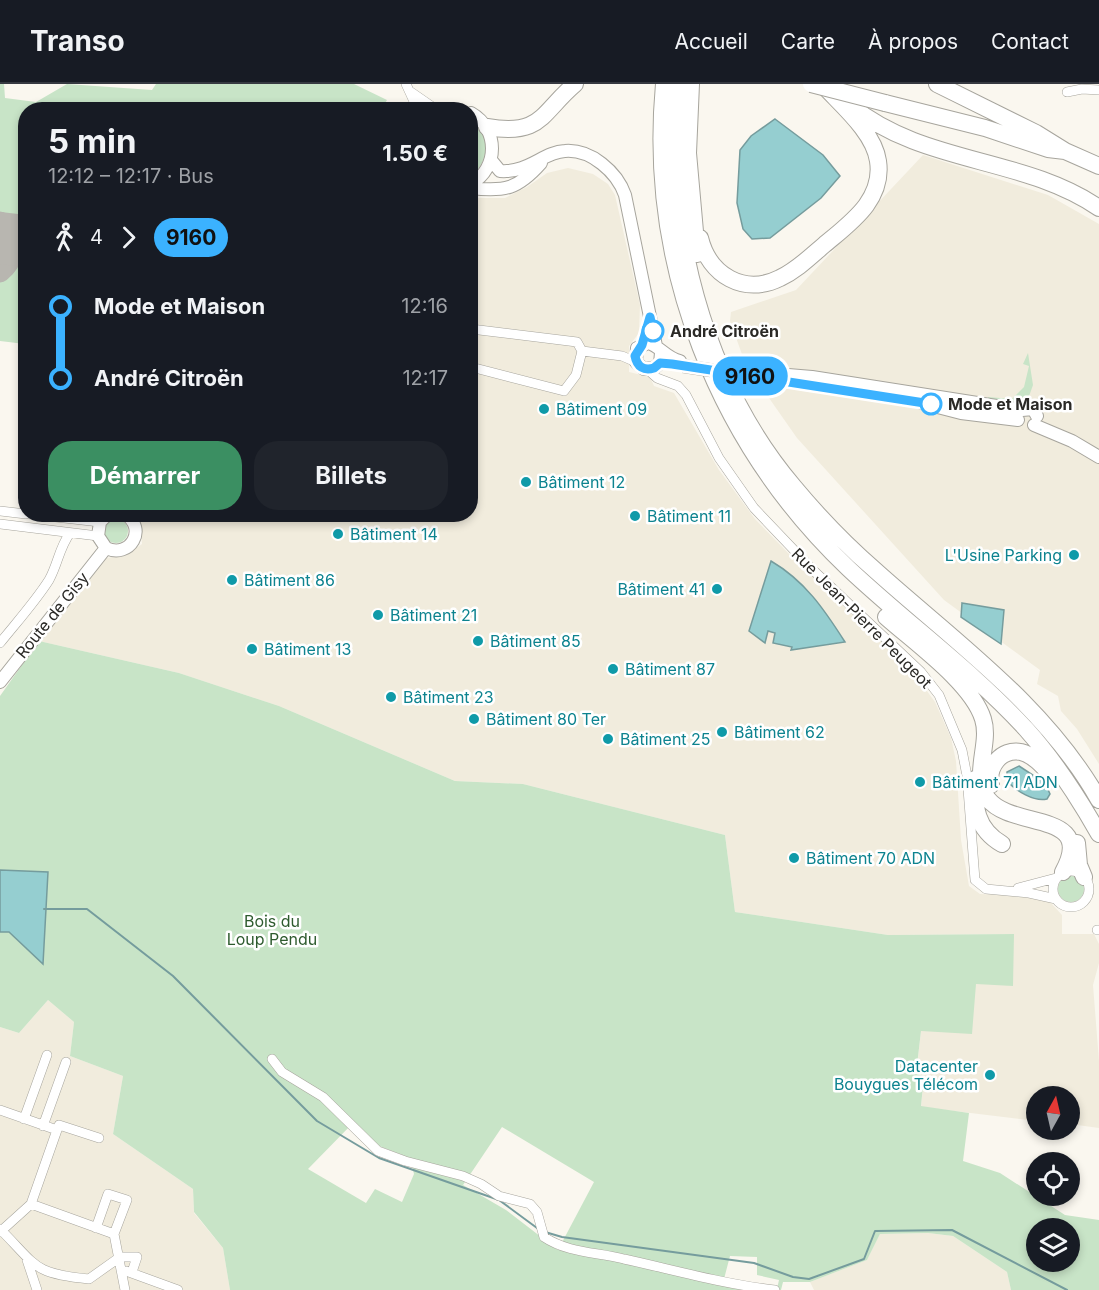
<!DOCTYPE html>
<html lang="fr">
<meta charset="utf-8">
<style>
:root{--surface:#171b24;--page:#20242c;--text:#f1f3f6;--muted:#9ea1a6;--line:#363941;--accent:#3b8f62}
body{margin:0;font-family:Inter,sans-serif;background:var(--page);color:var(--text);height:100vh;display:flex;flex-direction:column;font-size:22px;white-space:nowrap}
*{box-sizing:border-box;margin:0}
p{font-size:20px;color:var(--muted)}
.icon{flex:none;width:33px;height:33px;fill:none;stroke:currentColor;stroke-width:2;stroke-linecap:round;stroke-linejoin:round}
.map{position:relative;flex:1;overflow:hidden}
.side{position:absolute;left:18px;top:18px;width:460px;height:420px;display:flex;flex-direction:column;background:var(--surface);border-radius:24px;box-shadow:0 3px 9px #0003}
.side>*{flex:none}
.badge{padding:0 12px;border-radius:20px;font-size:21px;line-height:39px}
.needle{width:39px;rotate:8deg}
.controls{position:absolute;left:1026px;top:1002px;display:grid;gap:12px}
.controls a{display:grid;place-items:center;width:54px;height:54px;border-radius:50%;background:var(--surface);box-shadow:0 3px 9px #0003;font-size:30px}
.map>.badge{position:absolute;translate:-50% -50%;box-shadow:0 0 0 3px #fff}
.legs{display:flex;align-items:center;gap:9px;height:66px;padding:0 30px;font-size:20px}
.legs p{margin-inline-start:auto}
.headline{display:flex;align-items:center;justify-content:space-between;height:102px;padding:0 30px}
h1{font-size:33px;font-weight:700;line-height:45px}
.button{display:flex;gap:12px;margin-top:auto;padding:12px 30px}
.button a{flex:1;height:69px;border-radius:24px;background:var(--accent);color:#fff;font-size:24px;font-weight:700;line-height:69px;text-align:center}
.button a+a{background:var(--page);color:var(--text)}
ul{padding:0 30px;list-style:none}
li{display:flex;align-items:center;gap:21px;height:72px;font-size:22px}
li i{display:grid;place-items:center;width:9px;height:100%;margin:0 8px;background:currentColor}
li i::after{content:'';width:15px;height:15px;margin:-8px;border:4px solid;border-radius:50%;background:var(--surface)}
li p{margin-inline-start:auto}
li:first-child i{background:linear-gradient(#0000 50%,currentColor 0)}
li:last-child i{background:linear-gradient(currentColor 50%,#0000 0)}
header{display:flex;align-items:center;gap:36px;box-sizing:border-box;height:84px;padding:0 30px;background:var(--surface);border-bottom:2px solid var(--line)}
header strong{font-size:28px}
nav{display:flex;gap:33px;margin-inline-start:auto;font-size:21px}
.map>svg:first-child{display:block}
.built{fill:#f1ecdd}
.green{fill:#c8e4c7;fill-rule:evenodd}
.water{fill:#95ced0;stroke:#759c9d;stroke-width:1.5}
.lines{fill:none;stroke-linecap:round;stroke-linejoin:round}
.stream{stroke:#759c9d;stroke-width:2}
.taxiway{stroke:#b8b6b0;stroke-width:21}
.runway{stroke:#b8b6b0;stroke-width:52}
.street-casing{stroke:#a7a59d;stroke-width:10}
.secondary-casing{stroke:#a7a59d;stroke-width:14}
.highway-casing{stroke:#a7a59d;stroke-width:18}
.street{stroke:#fff;stroke-width:9}
.secondary{stroke:#fff;stroke-width:12}
.highway{stroke:#fff;stroke-width:16}
.secondary-bridge-casing{stroke:#a7a59d;stroke-width:14;stroke-linecap:butt}
.highway-bridge-casing{stroke:#a7a59d;stroke-width:18;stroke-linecap:butt}
.secondary-bridge{stroke:#fff;stroke-width:12}
.highway-bridge{stroke:#fff;stroke-width:16}
.line-1-casing{stroke:#fff;stroke-width:14}
.line-1{stroke:#3bb2ff;stroke-width:9}
.stop-1-dot{fill:#fff;stroke:#3bb2ff;stroke-width:3}
.culture-dot{fill:#0f9aa8;stroke:#fff;stroke-width:2}
.labels{text-anchor:middle;dominant-baseline:central;stroke-width:5;stroke-linejoin:round;paint-order:stroke}
.stop-label{font-size:16px;font-weight:bold;fill:#2a2926;stroke:#fff;text-anchor:start}
.culture-label{font-size:16px;fill:#0d838f;stroke:#fff;text-anchor:start}
.street-label{font-size:16px;fill:#2a2926;stroke:#fff}
.park-label{font-size:16px;fill:#2e5b2e;stroke:#fff}
</style>
<header>
<strong>Transo</strong>
<nav><a>Accueil</a><a>Carte</a><a>À propos</a><a>Contact</a></nav>
</header>
<div class="map">
<svg width="1099" height="1206" viewBox="0 0 1099 1206">
<rect width="100%" height="100%" fill="#faf7ef"/>
<path class="built" d="M923,71L1048,111L1099,140V680L1077,645L1061,627L1058,612L1037,600L1040,586L944,516L797,354L769,314L757,312L730,237L731,228L796,206Z
M568,84L593,90L608,100L615,111L640,221L639,249L629,262V288L650,293L654,302L674,309L719,386L755,435L791,472L913,588L935,618L951,654L956,677L961,756L969,802L980,810L1033,812L1050,818L1062,831V850H1094L1099,860V879L1093,901L1099,977V1044L1070,1040V1012H1036V1037L921,1023L924,993L916,991L921,947L976,900L1013,850L888,851L735,828L725,751L523,700L455,697L279,622L179,589L39,557L106,474L126,471L142,460L140,437L145,431L471,430V114H505L527,103L547,89Z
M48,916L74,938L70,972L123,992L113,1050L193,1105L194,1129L223,1164L230,1206H0V943L19,949Z
M928,1149L953,1152L1007,1188L1011,1206H814L810,1198L867,1176L880,1150Z"/>
<path class="green" d="M0,0H4L5,14L36,18L67,0L152,6L156,0H354L387,16L381,26H26L25,260L0,257Z
M471,36C491,51 490,77 471,92Z
M1028,269L1033,301L1028,315L1018,320L988,317V313L1012,315L1024,303L1029,282L1023,280Z
M104 447a12 12 0 1 1 24 0a12 12 0 1 1-24 0Z
M39,557L179,589L279,622L455,697L523,700L725,751L735,828L888,851L1014,850L1013,902L976,900L972,950L921,947L916,990L924,992L921,1022L969,1029L963,1077L1000,1089L1065,1131L1099,1136V1206H1011L1007,1188L953,1152L928,1149L880,1150L867,1176L810,1198H783L781,1206H230L223,1164L194,1128L193,1105L113,1050L123,992L70,972L74,938L48,916L19,949L0,943V612ZM353,1039L379,1062L410,1074L414,1090L402,1118L375,1105L366,1119L308,1085ZM502,1043L594,1098L558,1166L506,1126L463,1101ZM1036,1144H1070V1178H1036ZM730,1172L757,1173V1191L779,1196L777,1205L724,1195Z
M1058 805a13 13 0 1 1 26 0a13 13 0 1 1-26 0Z"/>
<path class="water" d="M775,35L823,71L840,92L821,114L770,154L752,155L743,145L737,119L740,66L751,52Z
M771,477C805,497 824,525 845,558L791,566L792,563L773,559L775,549L768,547L765,559L749,547Z
M962,519L1004,526L1001,560L961,533Z
M1019,682L1045,699L1050,710L1047,715C1034,718 1016,707 1007,697V688Z
M0,786L48,788L43,880L9,848H0Z"/>
<g class="lines">
<path class="stream" d="M44,825H87L173,892L317,1037L379,1074L499,1116L537,1144
M545,1148L562,1153L754,1179L793,1193L809,1195L864,1175L875,1147L952,1146L1067,1206"/>
<path class="taxiway" d="M0,138C17,153 17,174 0,188"/>
<path class="runway" d="M0,154L26,157"/>
<g class="street-casing">
<path id="street" d="M406,0L418,26
M411,8L437,26
M1067,8L1082,5L1099,6
M471,245L577,258L582,267
M471,283L564,307L576,291L582,267L622,272L636,278
M648,286L657,294L678,302L686,311L719,374L754,424L814,487L921,588L939,611L962,666L967,692L975,796L986,805L1029,809L1056,815
M0,427L26,430
M29,430L100,438
M0,440L98,452
M0,559C16,539 35,518 49,496C58,480 59,464 70,449
M1053 805a18 18 0 1 1 36 0a18 18 0 1 1-36 0Z
M1018,804L1056,794
M1097,846H1099
M272,975L282,988L323,1013L378,1067L405,1077L463,1092L481,1100L499,1112L530,1120L537,1128L544,1153C568,1169 596,1168 624,1175C674,1186 723,1200 775,1206
M0,1026L57,1046L31,1120
M24,1035L47,971
M43,1042L66,978
M57,1046L59,1041L99,1054
M96,1144L108,1110L127,1116L114,1150
M0,1145C37,1182 33,1190 89,1195L120,1173H137L132,1188
M0,1148L31,1120L114,1150L125,1206
M27,1176L37,1206
M126,1187L178,1206"/>
</g>
<g class="secondary-casing">
<path id="secondary" d="M447,26H460
M471,29C499,45 499,84 471,100
M491,76L500,87C529,89 543,68 565,67C591,65 617,88 625,111L656,262
M471,104C505,108 518,105 541,79
M661,269L660,279L654,284L644,285L636,278L637,264L648,259C660,262 666,274 680,277
M753,288L812,293L1022,326L1033,325L1037,332
M922,319L961,329L1018,336
M1034,341L1072,357L1099,373
M108,430L100,438L98,452L106,464C130,475 148,445 125,430
M0,598L106,464"/>
</g>
<g class="highway-casing">
<path id="highway" d="M664,0C647,181 717,359 848,484C906,539 972,586 1026,645C1055,677 1078,713 1099,750
M677,0C663,139 703,296 794,403C819,433 847,462 876,487C955,558 1046,622 1099,716
M691,0L688,69L697,170
M937,0L1036,49L1065,67L1099,82
M885,19L985,44L1048,65L1065,67
M850,21C923,81 1023,72 1099,124
M487,43C542,52 540,30 575,0
M700,154C709,191 744,212 780,194C797,186 810,173 824,161C850,139 884,116 878,77C874,48 841,21 822,0
M886,533C914,558 972,599 983,635C991,660 971,691 988,715C1012,746 1097,726 1063,788
M975,695C974,723 976,745 1002,760
M991,701C987,683 1001,664 1021,668C1033,671 1042,681 1051,691
M1077,759L1079,781L1084,793"/>
</g>
<use href="#street" class="street"/>
<use href="#secondary" class="secondary"/>
<use href="#highway" class="highway"/>
<g class="secondary-bridge-casing">
<path id="secondary-bridge" d="M683,282L756,293"/>
</g>
<g class="highway-bridge-casing">
<path id="highway-bridge" d="M811,0L885,19"/>
</g>
<use href="#secondary-bridge" class="secondary-bridge"/>
<use href="#highway-bridge" class="highway-bridge"/>
</g>
<g class="lines">
<g class="line-1-casing">
<path id="line-1" d="M653,247L650,233L642,261L635,272C637,283 644,287 654,284L660,279L672,280L931,320"/>
</g>
<use href="#line-1" class="line-1"/>
</g>
<g class="stop-1-dot">
<circle cx="653" cy="247" r="10"/>
<circle cx="931" cy="320" r="10"/>
</g>
<g class="culture-dot">
<circle cx="544" cy="325" r="6"/>
<circle cx="526" cy="398" r="6"/>
<circle cx="635" cy="432" r="6"/>
<circle cx="338" cy="450" r="6"/>
<circle cx="1074" cy="471" r="6"/>
<circle cx="232" cy="496" r="6"/>
<circle cx="717" cy="505" r="6"/>
<circle cx="378" cy="531" r="6"/>
<circle cx="478" cy="557" r="6"/>
<circle cx="252" cy="565" r="6"/>
<circle cx="613" cy="585" r="6"/>
<circle cx="391" cy="613" r="6"/>
<circle cx="474" cy="635" r="6"/>
<circle cx="722" cy="648" r="6"/>
<circle cx="608" cy="655" r="6"/>
<circle cx="920" cy="698" r="6"/>
<circle cx="794" cy="774" r="6"/>
<circle cx="990" cy="991" r="6"/>
</g>
<g class="labels">
<g class="stop-label">
<text x="670" y="247">André Citroën</text>
<text x="948" y="320">Mode et Maison</text>
</g>
<g class="culture-label">
<text x="556" y="325">Bâtiment 09</text>
<text x="538" y="398">Bâtiment 12</text>
<text x="647" y="432">Bâtiment 11</text>
<text x="350" y="450">Bâtiment 14</text>
<text x="1062" y="471" text-anchor="end">L'Usine Parking</text>
<text x="244" y="496">Bâtiment 86</text>
<text x="705" y="505" text-anchor="end">Bâtiment 41</text>
<text x="390" y="531">Bâtiment 21</text>
<text x="490" y="557">Bâtiment 85</text>
<text x="264" y="565">Bâtiment 13</text>
<text x="625" y="585">Bâtiment 87</text>
<text x="403" y="613">Bâtiment 23</text>
<text x="486" y="635">Bâtiment 80 Ter</text>
<text x="734" y="648">Bâtiment 62</text>
<text x="620" y="655">Bâtiment 25</text>
<text x="932" y="698">Bâtiment 71 ADN</text>
<text x="806" y="774">Bâtiment 70 ADN</text>
<text x="978" y="982" text-anchor="end">Datacenter<tspan x="978" dy="18">Bouygues Télécom</tspan></text>
</g>
<g class="street-label">
<text transform="translate(52 531) rotate(-51)">Route de Gisy</text>
<text transform="translate(862 534) rotate(45)">Rue Jean-Pierre Peugeot</text>
</g>
<g class="park-label">
<text x="272" y="837">Bois du<tspan x="272" dy="18">Loup Pendu</tspan></text>
</g>
</g>
</svg>
<div class="controls">
<a><svg class="needle" viewBox="-14 -14 28 28"><path d="M0-13l5 13h-10z" fill="#e53935"/><path d="M0 13l5-13h-10z" fill="#9ea1a6"/></svg></a>
<a><svg class="icon" aria-label="locate" viewBox="0 0 24 24"><circle cx="12" cy="12" r="6"/><path d="M12 2v4M12 18v4M2 12h4M18 12h4"/></svg></a>
<a><svg class="icon" aria-label="layers" viewBox="0 0 24 24"><path d="M12 4l9 5-9 5-9-5zM3 14l9 5 9-5"/></svg></a>
</div>
<b class="badge" style="left:750px;top:292px;background:#3bb2ff;color:#111">9160</b>
<section class="side">
<div class="headline"><div><h1>5 min</h1><p>12:12 – 12:17 · Bus</p></div><b>1.50 €</b></div>
<div class="legs"><svg class="icon" aria-label="walk" viewBox="0 0 24 24"><circle cx="13" cy="4" r="2"/><path d="M13 8l-2 6 4 7M11 14l-3 7M7 12l3-4h3l4 4"/></svg>4<svg class="icon" aria-label="forward" viewBox="0 0 24 24"><path d="M9 5l7 7-7 7"/></svg><b class="badge" style="background:#3bb2ff;color:#111">9160</b></div>
<ul>
<li><i style="color:#3bb2ff"></i><b>Mode et Maison</b><p>12:16</p></li>
<li><i style="color:#3bb2ff"></i><b>André Citroën</b><p>12:17</p></li>
</ul>
<div class="button"><a>Démarrer</a><a>Billets</a></div>
</section>
</div>
